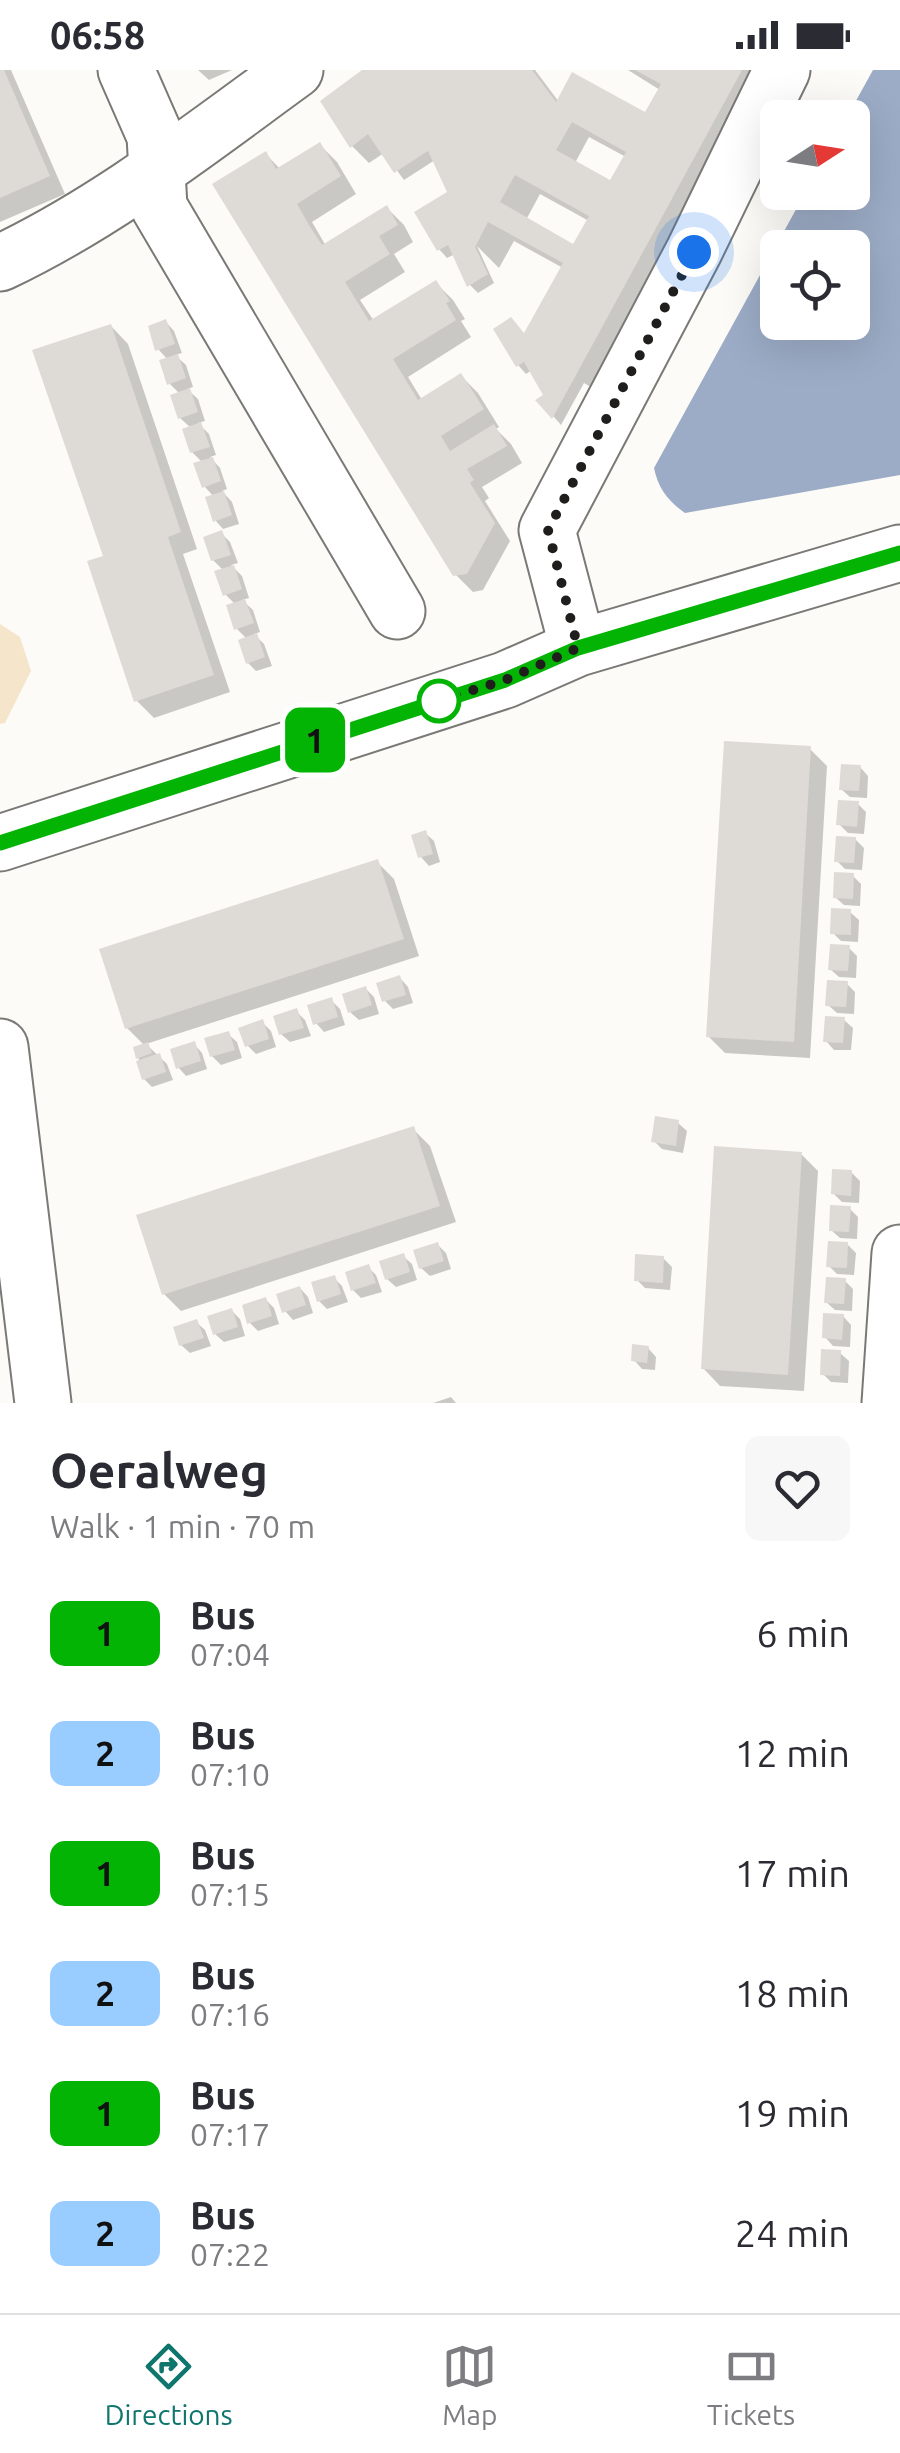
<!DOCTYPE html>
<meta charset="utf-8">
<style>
:root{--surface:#fff;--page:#f7f7f7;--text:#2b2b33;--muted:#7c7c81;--line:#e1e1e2;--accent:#0f766e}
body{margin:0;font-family:Ubuntu,sans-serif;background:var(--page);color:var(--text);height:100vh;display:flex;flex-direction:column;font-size:38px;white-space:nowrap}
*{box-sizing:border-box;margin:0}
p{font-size:32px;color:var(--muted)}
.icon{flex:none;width:55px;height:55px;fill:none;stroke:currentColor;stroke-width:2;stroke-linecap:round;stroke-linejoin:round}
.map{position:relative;height:1333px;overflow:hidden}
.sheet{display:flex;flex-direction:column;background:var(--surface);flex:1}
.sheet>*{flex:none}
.badge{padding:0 20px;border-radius:15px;font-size:35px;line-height:65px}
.needle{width:65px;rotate:78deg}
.fabs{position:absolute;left:760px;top:30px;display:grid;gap:20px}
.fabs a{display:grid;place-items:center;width:110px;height:110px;border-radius:15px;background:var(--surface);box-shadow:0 10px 40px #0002;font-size:50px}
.you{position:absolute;width:50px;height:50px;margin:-25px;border:8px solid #fff;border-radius:50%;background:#1a73e8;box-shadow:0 0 0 15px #1a73e833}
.map>.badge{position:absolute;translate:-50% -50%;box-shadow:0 0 0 5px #fff}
.round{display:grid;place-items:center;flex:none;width:105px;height:105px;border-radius:15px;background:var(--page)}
.summary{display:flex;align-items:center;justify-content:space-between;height:170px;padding:0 50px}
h1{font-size:48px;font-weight:600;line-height:75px}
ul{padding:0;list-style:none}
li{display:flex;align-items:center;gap:30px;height:120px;padding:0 50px}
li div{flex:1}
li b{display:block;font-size:38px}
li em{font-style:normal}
li .badge{min-width:110px;font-weight:700;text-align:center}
.status{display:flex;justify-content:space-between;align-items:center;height:70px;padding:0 50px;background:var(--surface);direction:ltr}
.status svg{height:28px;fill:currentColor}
.tabs{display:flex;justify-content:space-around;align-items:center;height:140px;border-top:2px solid var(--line);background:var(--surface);font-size:28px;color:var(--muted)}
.tabs a{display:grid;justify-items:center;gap:5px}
.tabs .current{color:var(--accent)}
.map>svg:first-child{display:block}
.green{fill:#f5e5cb}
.water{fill:#9cacc6;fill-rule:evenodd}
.shadow{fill:#0003;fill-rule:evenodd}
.building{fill:#dedbd7;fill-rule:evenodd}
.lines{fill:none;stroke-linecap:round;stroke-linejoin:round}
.minor-casing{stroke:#7b7975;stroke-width:59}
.minor{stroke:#fff;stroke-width:55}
.line-casing{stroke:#fff;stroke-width:22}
.line{stroke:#04b404;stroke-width:15}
.walk{stroke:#1f1e1d;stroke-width:10;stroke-dasharray:0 18}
.stop-dot{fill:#fff;stroke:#04b404;stroke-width:5}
</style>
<div class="status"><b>06:58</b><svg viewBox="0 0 49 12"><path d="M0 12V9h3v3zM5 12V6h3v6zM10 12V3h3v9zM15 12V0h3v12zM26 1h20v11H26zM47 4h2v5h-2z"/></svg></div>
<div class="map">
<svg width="900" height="1333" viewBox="0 0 900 1333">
<rect width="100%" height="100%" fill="#fdfbf7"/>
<path class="green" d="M0,554L20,567L31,601L5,653L0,654Z"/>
<path class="water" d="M873,0H900V405L685,443C668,431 658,418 654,398L805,123L852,122V48L847,47ZM778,178H852V252H778Z"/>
<path class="shadow" d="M0,0H11L65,124L0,152Z
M198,0H232L209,10Z
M366,0H535L559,32L646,46L660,20L628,0H768L594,319L584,313L561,355L539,330L547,325L532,300L526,304L518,295L525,266L563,198L514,171L499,198L477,176L494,213L478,223L470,215L455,184L447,188L439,179L455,133L435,90L404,110L384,83L369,93L352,76ZM589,67L626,87L611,114L575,93ZM540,124L589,151L574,178L526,150Z
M320,75L337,92L356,124L312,152L326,176L387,138L404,155L413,172L394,184L405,202L360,230L374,251L436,213L453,230L465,249L461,251L471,267L408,307L422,330L461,306L478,323L499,357L496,359L511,374L522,393L482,417L489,428L485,431L510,471L483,520L473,522L455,504L266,84L280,99Z
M166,252L174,261L182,283L175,285L186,295L193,317L187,319L198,329L205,351L198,353L209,364L216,385L210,387L220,398L227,419L222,421L232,432L239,454L223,459L215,450L214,427L204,416L203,393L192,382L191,358L180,348V324L169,313L168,290L158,279Z
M111,256L128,274L197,479L183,484L230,622L154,648L137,631L106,488Z
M221,463L230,472L238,493L231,495L242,506L249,528L242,530L253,540L260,562L254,564L264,574L272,596L256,601L248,593L247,569L236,558V535L225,524L224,501L213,490Z
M810,679L827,696L810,988L725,983L708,966Z
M860,697L868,706L867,728L850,727L841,719Z
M858,734L866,742L864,764L848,763L839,754Z
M425,763L434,771L440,792L429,796L421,787Z
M855,769L864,778L862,800L845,799L837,791Z
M377,792L394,809L419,886L146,974L167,994L173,1010L152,1017L144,1009L136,979L145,976L127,958Z
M853,806L861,814L860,836L844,835L835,827Z
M850,842L859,850L858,872L841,871L833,863Z
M849,878L857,886L856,908L839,907L830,899Z
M400,908L408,917L413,933L393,939L385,931Z
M847,914L855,922L854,944L837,943L828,935Z
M366,919L374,927L379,944L359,950L350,942Z
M331,930L340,939L345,955L324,962L316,953Z
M296,941L305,950L311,966L290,972L281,964Z
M844,950L853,958L851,980H834L826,971Z
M262,952L271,961L276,977L256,984L247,975Z
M228,964L237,972L242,988L221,995L212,986Z
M194,974L202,983L207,999L186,1006L178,997Z
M678,1053L687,1061L683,1083L662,1079L654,1071Z
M413,1059L430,1076L456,1152L181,1241L164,1224Z
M801,1084L818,1101L804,1321L720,1316L703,1298Z
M851,1102L860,1111L859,1133L842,1132L833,1123Z
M850,1139L858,1147L857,1169L840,1168L831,1160Z
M437,1174L446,1183L451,1199L430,1206L421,1198Z
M847,1174L856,1183L854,1205L837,1204L829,1196Z
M403,1186L412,1194L417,1210L396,1217L387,1209Z
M663,1188L672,1197L670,1220L645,1218L637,1210Z
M368,1197L376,1205L382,1222L361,1228L353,1220Z
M334,1208L342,1216L348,1232L327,1239L319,1231Z
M845,1211L853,1219L852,1241L835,1240L826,1232Z
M300,1218L308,1227L313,1243L293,1250L285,1241Z
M266,1230L274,1238L279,1254L258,1261L250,1253Z
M231,1240L240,1249L245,1266L224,1272L215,1264Z
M843,1246L851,1255L850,1277L833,1276L825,1267Z
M196,1252L205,1260L211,1276L190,1283L181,1275Z
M648,1278L656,1287L655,1300L642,1299L634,1290Z
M840,1283L849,1291L848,1313L831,1312L823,1304Z
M451,1327L456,1333H433Z"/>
<path class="building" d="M0,0H4L50,106L0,128Z
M362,0H532L556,32L572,2L645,42L661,14L635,0H742L552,349L535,330L543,325L524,292L516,297L493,259L511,247L524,263L563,193L488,152L475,177L488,204L467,217L448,175L437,181L414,142L447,122L428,81L394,103L368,64L350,78L320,31ZM572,52L626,82L610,110L556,80ZM515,105L589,146L573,174L500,132Z
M320,72L341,106L297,134L309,155L322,175L387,135L398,155L379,166L390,184L345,212L369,251L436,210L450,231L446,233L456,250L393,289L418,330L461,303L484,339L441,366L450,381L494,354L507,376L467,399L474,410L470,413L495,453L467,504L453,506L212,114L266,81L276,99Z
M166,249L175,274L155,281L148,256Z
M111,254L181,462L168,467L214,605L134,632L87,491L103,486L32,280Z
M178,284L186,308L167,315L159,290Z
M190,318L198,342L178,349L170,325Z
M201,352L210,377L190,383L182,359Z
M213,387L221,411L202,418L193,393Z
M224,421L232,445L213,452L205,427Z
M222,460L231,485L211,491L203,467Z
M234,495L242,519L223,526L214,501Z
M245,529L254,553L234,560L226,535Z
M257,563L265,587L246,594L238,570Z
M724,671L811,676L794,972L706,967Z
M841,694L861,695L859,721L839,720Z
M838,730L859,731L857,757L836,755Z
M426,760L433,784L418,788L411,765Z
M836,766L856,767L854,793L834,792Z
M378,789L404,869L125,959L99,879Z
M834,802L854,803L853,829L833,828Z
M831,838L851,839V865L830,864Z
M830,874L850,875L848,901L828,900Z
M400,905L406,925L382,932L376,913Z
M827,910L848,911L846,937L825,936Z
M366,916L372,935L348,943L342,924Z
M332,927L338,947L313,955L307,935Z
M297,938L304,958L279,965L273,946Z
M825,946L845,947L843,973L823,972Z
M263,949L269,969L245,977L238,958Z
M229,961L235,980L210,987L204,968Z
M195,971L201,991L176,999L170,979Z
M148,972L152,983L136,989L133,977Z
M160,983L166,1002L142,1010L136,991Z
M655,1046L679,1050L676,1076L651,1072Z
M414,1056L440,1136L162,1225L136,1145Z
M714,1076L802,1082L788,1305L701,1299Z
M832,1099L852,1100L851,1126L831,1124Z
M830,1135L851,1136L849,1162L829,1161Z
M828,1171L848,1172L847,1198L826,1197Z
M438,1172L444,1191L419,1199L413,1180Z
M404,1183L410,1202L385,1210L379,1191Z
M635,1184L664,1186L663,1213L634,1211Z
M369,1194L376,1213L351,1221L345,1202Z
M335,1205L341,1224L317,1232L311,1212Z
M826,1207L846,1208L844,1234L824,1233Z
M300,1216L306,1235L282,1243L276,1224Z
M266,1227L272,1246L247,1254L242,1235Z
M232,1238L238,1257L213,1265L207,1246Z
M823,1243L844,1244L842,1270L822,1268Z
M197,1249L204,1268L179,1276L173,1257Z
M632,1274L649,1276L647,1293L631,1291Z
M821,1279L841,1280L840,1306L820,1305Z"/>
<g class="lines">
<g class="minor-casing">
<path id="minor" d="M126,0L155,66L159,137L397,541
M0,193C106,143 200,69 295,0
M578,578L547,460L694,181L782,0
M0,773L505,610L578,578L900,483
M0,977L43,1333
M890,1333L900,1183"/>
</g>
<use href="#minor" class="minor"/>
</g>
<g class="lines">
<g class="line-casing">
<path id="line" d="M0,773L505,610L578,578L900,483"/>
</g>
<use href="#line" class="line"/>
<path class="walk" d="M439,631L505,610L578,578L548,460L694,182"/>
</g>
<circle class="stop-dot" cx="439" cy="631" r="20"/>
</svg>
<div class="fabs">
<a><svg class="needle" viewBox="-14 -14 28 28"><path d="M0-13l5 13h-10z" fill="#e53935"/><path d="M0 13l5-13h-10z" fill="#7c7c81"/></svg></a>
<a><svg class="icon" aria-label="locate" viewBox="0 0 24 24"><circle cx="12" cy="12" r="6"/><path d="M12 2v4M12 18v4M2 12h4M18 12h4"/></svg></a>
</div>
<div class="you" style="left:694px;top:182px"></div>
<b class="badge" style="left:315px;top:670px;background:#04b404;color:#111">1</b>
</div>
<section class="sheet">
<div class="summary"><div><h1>Oeralweg</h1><p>Walk · 1 min · 70 m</p></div><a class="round"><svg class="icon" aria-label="heart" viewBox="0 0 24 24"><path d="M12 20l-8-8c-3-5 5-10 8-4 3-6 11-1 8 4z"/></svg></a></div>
<ul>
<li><span class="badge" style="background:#04b404;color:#111">1</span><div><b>Bus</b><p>07:04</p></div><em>6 min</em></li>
<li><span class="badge" style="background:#9cf;color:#111">2</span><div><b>Bus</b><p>07:10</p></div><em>12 min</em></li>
<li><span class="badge" style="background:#04b404;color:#111">1</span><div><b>Bus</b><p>07:15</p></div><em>17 min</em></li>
<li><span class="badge" style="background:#9cf;color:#111">2</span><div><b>Bus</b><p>07:16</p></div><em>18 min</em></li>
<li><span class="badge" style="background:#04b404;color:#111">1</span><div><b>Bus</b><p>07:17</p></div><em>19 min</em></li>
<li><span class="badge" style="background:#9cf;color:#111">2</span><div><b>Bus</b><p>07:22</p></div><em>24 min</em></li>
</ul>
</section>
<nav class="tabs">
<a class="current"><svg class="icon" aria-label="directions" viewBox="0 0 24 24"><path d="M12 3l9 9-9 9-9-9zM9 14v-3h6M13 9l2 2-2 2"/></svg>Directions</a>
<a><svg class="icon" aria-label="map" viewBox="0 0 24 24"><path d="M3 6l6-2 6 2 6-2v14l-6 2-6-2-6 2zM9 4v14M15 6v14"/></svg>Map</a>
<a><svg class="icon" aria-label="tickets" viewBox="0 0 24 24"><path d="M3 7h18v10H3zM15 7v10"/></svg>Tickets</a>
</nav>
